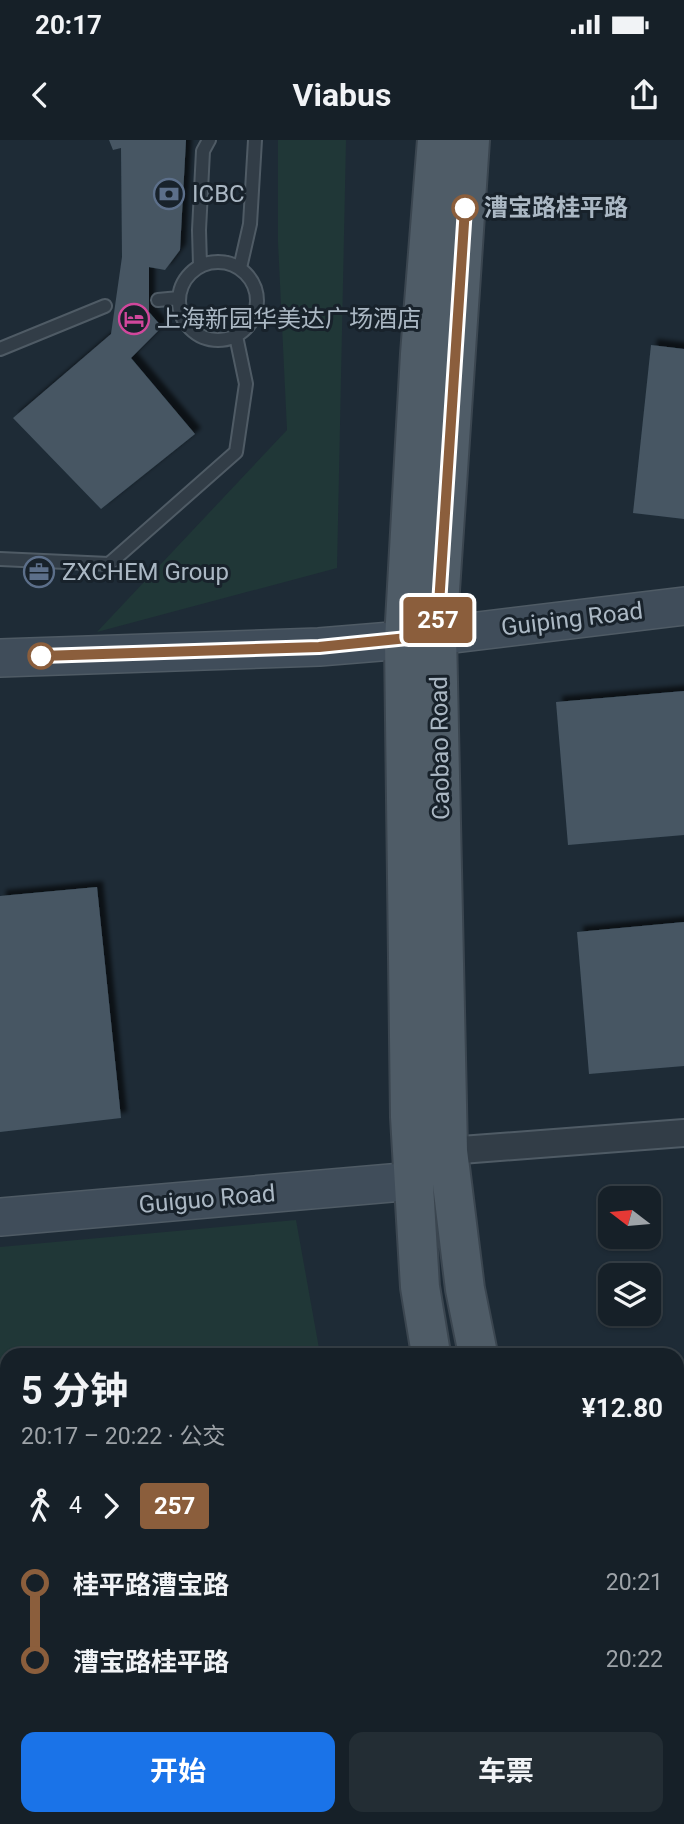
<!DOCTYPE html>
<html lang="zh">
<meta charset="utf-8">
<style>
:root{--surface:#162028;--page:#232d34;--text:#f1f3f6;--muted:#9ea3a8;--line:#353e45;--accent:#1a73e8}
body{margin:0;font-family:Roboto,"Noto Sans SC",sans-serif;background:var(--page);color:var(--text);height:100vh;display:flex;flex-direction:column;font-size:26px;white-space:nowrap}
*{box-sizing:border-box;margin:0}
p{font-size:23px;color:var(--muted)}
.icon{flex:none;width:38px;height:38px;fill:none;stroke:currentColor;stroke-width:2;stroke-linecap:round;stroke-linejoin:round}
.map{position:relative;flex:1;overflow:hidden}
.side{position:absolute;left:0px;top:1208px;width:684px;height:478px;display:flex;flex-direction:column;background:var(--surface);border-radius:21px 21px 0 0;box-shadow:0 2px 5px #0004,0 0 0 2px var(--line)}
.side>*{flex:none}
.badge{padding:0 14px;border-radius:5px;font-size:24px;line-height:46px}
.needle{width:46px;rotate:286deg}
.controls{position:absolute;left:598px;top:1046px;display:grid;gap:14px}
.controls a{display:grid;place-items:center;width:63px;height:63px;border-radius:14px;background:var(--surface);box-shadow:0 2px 5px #0004,0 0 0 2px var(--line);font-size:35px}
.map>.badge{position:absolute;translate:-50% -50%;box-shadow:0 0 0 4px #fff}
.legs{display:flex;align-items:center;gap:10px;height:77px;padding:0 21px;font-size:23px}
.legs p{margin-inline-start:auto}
.overview{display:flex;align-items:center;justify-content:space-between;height:119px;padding:0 21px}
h1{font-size:38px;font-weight:700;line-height:52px}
.cta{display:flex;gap:14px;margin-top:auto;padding:14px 21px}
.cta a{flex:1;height:80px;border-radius:14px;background:var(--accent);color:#fff;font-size:28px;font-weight:700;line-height:80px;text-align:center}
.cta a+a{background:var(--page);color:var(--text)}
ul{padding:0 21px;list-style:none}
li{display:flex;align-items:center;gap:24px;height:77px;font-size:26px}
li i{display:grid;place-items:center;width:10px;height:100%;margin:0 9px;background:currentColor}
li i::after{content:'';width:18px;height:18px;margin:-9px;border:5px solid;border-radius:50%;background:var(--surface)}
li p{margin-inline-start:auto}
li:first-child i{background:linear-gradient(#0000 50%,currentColor 0)}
li:last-child i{background:linear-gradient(currentColor 50%,#0000 0)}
.status{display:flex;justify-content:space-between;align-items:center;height:49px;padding:0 35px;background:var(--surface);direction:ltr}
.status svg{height:19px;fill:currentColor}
header{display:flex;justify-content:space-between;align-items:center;height:91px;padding:0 21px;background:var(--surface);font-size:32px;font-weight:700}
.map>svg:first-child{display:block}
.green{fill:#203737}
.building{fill:#465663;filter:url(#shadow)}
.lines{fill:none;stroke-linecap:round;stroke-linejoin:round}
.highway-tunnel{stroke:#33404b;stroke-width:38;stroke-dasharray:38 19;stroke-linecap:butt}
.lane-casing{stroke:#4f5b65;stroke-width:16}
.street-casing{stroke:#4f5b65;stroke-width:30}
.secondary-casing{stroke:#4f5b65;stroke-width:40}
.primary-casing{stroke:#3b4650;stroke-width:42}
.highway-casing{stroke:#3c4851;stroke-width:42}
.lane{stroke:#323d47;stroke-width:12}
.street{stroke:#323d47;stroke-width:26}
.secondary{stroke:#404d5a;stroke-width:37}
.primary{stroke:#4f5c67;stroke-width:38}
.highway{stroke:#6d5e4e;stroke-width:38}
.line-1-casing{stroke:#fff;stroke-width:16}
.line-1{stroke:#8b5e3c;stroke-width:10}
.stop-1-dot{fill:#fff;stroke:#8b5e3c;stroke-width:3.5}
.labels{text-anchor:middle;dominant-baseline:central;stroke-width:6;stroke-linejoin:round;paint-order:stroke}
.poi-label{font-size:24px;fill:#abb8c4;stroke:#18222b;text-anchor:start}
.stop-label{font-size:24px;font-weight:bold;fill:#abb8c4;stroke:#18222b;text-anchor:start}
.street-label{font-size:24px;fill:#abb8c4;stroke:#18222b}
</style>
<div class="status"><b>20:17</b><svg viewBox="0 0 49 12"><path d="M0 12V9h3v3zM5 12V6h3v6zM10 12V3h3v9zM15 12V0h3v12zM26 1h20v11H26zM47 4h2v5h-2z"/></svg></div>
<header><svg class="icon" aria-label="back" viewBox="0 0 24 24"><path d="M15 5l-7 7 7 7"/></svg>Viabus<svg class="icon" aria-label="share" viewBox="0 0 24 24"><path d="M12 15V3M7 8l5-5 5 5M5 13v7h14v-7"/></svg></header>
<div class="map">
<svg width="684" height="1684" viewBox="0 0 684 1684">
<defs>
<filter id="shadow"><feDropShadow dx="6" dy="-6" stdDeviation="2" flood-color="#0009"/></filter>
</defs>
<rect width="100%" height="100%" fill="#1e2b36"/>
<path class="green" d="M278,0H346L337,428L97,492L287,290L278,102Z
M296,1080L320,1214H7V1508L0,1510V1107Z"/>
<path class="building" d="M109,0H186L180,110L165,130L149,127V172L162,187L131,218L195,294L101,369L13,278L111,194L122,117L121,8L113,10Z
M651,205L684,209V379L633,373Z
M684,551V695L568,705L556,562Z
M97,747L121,978L0,992V756Z
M684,782V926L589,934L577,792Z"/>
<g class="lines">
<path class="highway-tunnel" d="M677,1548H684
M677,1603L684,1602
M62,1683L91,1678"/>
<g class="lane-casing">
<path id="lane" d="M179 161a39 39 0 1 1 78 0a39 39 0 1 1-78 0Z
M200,125L199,90L203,11L209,0
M240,128L250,84L255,0
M158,160L179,158
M0,209L105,166
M0,419L109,424L236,312L246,244L236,196"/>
</g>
<g class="street-casing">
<path id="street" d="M448,1011L684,993"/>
</g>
<g class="secondary-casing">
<path id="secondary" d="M0,518L319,507L404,500L684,466
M0,1077L414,1041"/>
</g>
<g class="primary-casing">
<path id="primary" d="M470,0L437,495L448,1011L465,1149L478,1214
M431,1214L420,1147L410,977L404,500L420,214L437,0
M677,1467L684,1462
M0,1581L7,1580
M677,1640L684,1644
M562,1678L563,1684
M363,1684L369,1678
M437,1684L474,1678"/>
</g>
<g class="highway-casing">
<path id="highway" d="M0,1630L7,1629
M56,1684L62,1683"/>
</g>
<use href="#lane" class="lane"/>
<use href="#street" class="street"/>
<use href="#secondary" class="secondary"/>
<use href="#primary" class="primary"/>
<use href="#highway" class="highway"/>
</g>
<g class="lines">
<g class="line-1-casing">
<path id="line-1" d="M41,516L319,507L437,495L465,68"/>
</g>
<use href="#line-1" class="line-1"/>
</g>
<defs>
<g id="bank-ring" transform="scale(1.575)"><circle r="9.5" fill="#18222b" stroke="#5c6f8a" stroke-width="1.5"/><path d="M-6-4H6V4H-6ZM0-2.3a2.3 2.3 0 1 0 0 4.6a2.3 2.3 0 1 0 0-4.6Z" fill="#5c6f8a"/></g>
<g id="hotel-ring" transform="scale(1.575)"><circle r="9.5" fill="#18222b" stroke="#d1479c" stroke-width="1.5"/><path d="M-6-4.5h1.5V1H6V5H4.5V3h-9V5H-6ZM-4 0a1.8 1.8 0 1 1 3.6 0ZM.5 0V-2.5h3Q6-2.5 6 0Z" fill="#d1479c"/></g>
<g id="office-ring" transform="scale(1.575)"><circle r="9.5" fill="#18222b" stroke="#5c6f8a" stroke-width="1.5"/><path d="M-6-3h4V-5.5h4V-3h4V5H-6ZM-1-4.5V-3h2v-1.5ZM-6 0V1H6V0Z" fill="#5c6f8a"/></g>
</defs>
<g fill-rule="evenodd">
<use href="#bank-ring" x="169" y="54"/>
<use href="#hotel-ring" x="134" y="179"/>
<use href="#office-ring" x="39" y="432"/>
</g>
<g class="stop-1-dot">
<circle cx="465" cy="68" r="12"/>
<circle cx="41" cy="516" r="12"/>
</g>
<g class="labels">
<g class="poi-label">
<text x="192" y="54">ICBC</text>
<text x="157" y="179">上海新园华美达广场酒店</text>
<text x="62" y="432">ZXCHEM Group</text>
</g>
<g class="stop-label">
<text x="484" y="68">漕宝路桂平路</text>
</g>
<g class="street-label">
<text transform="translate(572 479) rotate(-7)">Guiping Road</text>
<text transform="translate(440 608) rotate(-91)">Caobao Road</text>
<text transform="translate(207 1059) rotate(-5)">Guiguo Road</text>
</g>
</g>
</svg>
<div class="controls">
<a><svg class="needle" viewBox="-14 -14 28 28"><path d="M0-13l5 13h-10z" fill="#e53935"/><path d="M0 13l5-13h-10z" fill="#9ea3a8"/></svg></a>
<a><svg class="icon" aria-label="layers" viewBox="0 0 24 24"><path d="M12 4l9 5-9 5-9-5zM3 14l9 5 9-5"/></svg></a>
</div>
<b class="badge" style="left:438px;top:480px;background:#8b5e3c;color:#fff">257</b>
<section class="side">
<div class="overview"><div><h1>5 分钟</h1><p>20:17 – 20:22 · 公交</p></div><b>¥12.80</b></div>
<div class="legs"><svg class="icon" aria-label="walk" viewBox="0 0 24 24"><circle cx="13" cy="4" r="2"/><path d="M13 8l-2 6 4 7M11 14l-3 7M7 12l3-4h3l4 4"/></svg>4<svg class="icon" aria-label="forward" viewBox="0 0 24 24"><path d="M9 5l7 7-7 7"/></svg><b class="badge" style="background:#8b5e3c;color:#fff">257</b></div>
<ul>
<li><i style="color:#8b5e3c"></i><b>桂平路漕宝路</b><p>20:21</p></li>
<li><i style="color:#8b5e3c"></i><b>漕宝路桂平路</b><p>20:22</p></li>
</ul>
<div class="cta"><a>开始</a><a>车票</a></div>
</section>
</div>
